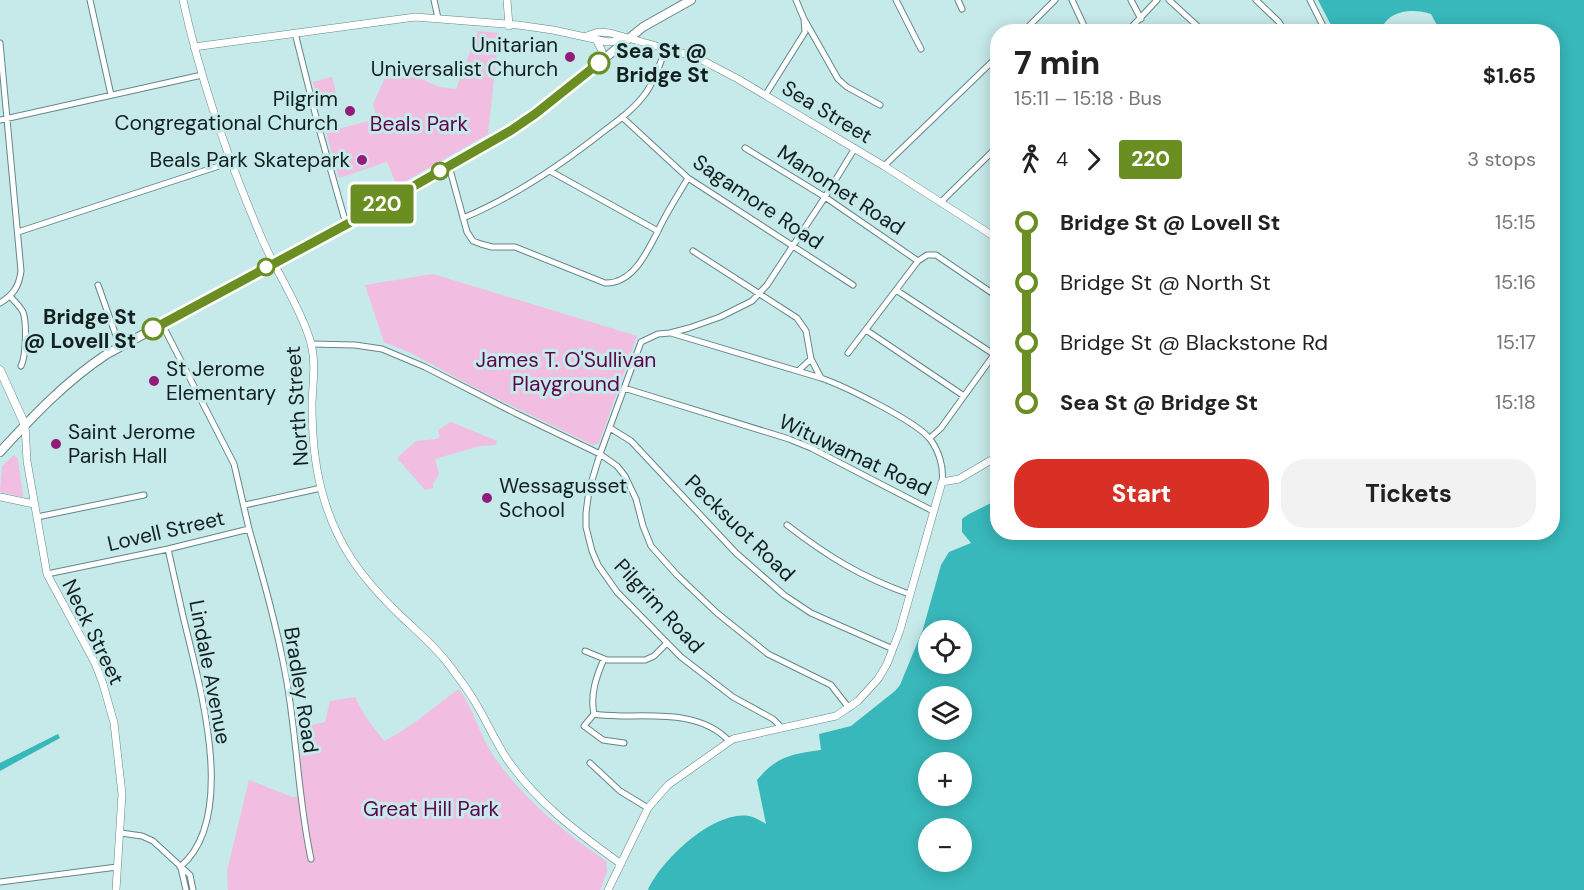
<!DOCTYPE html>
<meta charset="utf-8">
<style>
:root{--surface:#fff;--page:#f2f2f2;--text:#222;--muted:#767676;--accent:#d93025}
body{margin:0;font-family:"DM Sans",sans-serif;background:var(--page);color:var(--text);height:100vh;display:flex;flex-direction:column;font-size:22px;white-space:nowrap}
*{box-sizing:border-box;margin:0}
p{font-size:20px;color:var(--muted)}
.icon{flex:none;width:33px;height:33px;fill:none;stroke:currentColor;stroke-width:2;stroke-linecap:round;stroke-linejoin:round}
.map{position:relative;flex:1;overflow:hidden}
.details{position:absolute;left:990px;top:24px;width:570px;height:516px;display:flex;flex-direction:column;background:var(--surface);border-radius:24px;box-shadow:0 3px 15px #0003}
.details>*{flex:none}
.badge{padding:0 12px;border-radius:4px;font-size:21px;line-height:39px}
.tools{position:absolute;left:918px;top:620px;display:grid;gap:12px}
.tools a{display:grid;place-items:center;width:54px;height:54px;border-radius:50%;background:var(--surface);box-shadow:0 3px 15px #0003;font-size:30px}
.map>.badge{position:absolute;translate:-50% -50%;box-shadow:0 0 0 3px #fff}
.legs{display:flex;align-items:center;gap:9px;height:66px;padding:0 24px;font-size:20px}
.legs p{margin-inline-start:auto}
.overview{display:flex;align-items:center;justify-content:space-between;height:102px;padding:0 24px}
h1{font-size:33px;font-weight:800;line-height:45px}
.cta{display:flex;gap:12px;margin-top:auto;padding:12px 24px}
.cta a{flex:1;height:69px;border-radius:24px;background:var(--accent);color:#fff;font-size:24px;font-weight:800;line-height:69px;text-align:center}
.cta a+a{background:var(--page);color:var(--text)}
ul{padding:0 24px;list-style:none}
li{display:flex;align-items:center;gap:21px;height:60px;font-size:22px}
li i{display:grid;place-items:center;width:9px;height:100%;margin:0 8px;background:currentColor}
li i::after{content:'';width:15px;height:15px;margin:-8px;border:4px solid;border-radius:50%;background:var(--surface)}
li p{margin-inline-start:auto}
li:first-child i{background:linear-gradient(#0000 50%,currentColor 0)}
li:last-child i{background:linear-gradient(currentColor 50%,#0000 0)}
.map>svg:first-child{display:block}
.green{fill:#f1bde1}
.water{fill:#38b8ba;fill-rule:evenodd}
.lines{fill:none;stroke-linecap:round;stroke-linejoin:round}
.minor-casing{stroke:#658686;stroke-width:7}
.tertiary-casing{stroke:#658686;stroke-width:8}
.secondary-casing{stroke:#658686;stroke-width:9}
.primary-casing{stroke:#658686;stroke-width:10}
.minor{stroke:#fff;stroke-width:5}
.tertiary{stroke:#fff;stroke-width:7}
.secondary{stroke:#fff;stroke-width:8}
.primary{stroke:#fff;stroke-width:8}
.line-1-casing{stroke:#fff;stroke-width:14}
.line-1{stroke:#6b8e23;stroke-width:9}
.poi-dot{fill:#921c7a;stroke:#c6e9e9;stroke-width:2}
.stop-1-dot{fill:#fff;stroke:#6b8e23;stroke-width:3}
.labels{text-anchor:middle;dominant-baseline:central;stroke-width:6;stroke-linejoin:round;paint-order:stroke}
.poi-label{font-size:21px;fill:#132020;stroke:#c6e9e9;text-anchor:end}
.stop-label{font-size:21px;font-weight:bold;fill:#132020;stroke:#c6e9e9;text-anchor:start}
.street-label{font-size:21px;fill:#132020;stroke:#c6e9e9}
.park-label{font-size:21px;fill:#5e064d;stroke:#c6e9e9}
</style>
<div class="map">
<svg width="1584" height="890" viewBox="0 0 1584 890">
<rect width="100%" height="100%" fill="#c6e9e9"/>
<path class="green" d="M478,31L499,33L488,134L397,186L387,162L339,178L326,132L377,119L373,104L391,65L439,87L456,89Z
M332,77L336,93L317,98L313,82Z
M433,274L637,336L599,443L593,445L479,390L411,353L384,342L365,285Z
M451,422L497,441L496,445L480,446L435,459L439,474L433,484V488L425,490L397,458L416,441L437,439L440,436L438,430Z
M14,455L18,459L23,497L0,492L2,466Z
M459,689C474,710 480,737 495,758C525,801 564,832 606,861L607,872L600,890H228L227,871L249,780L292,797L303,796L299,728L325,722L330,701L355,697L365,716L384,741C412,728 434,706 459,689Z"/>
<path class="water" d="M1318,0H1584V890H648C661,860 714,810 749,816C755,817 761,821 766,824L757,780C777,756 792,754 821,750L819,734L851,726L895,691L900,685L923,629L941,565L949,552L971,543L962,532V519L969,514L997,500L998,532H1552V32L1440,31L1431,14C1413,8 1387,10 1381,31H1334ZM928,630H962V663H928ZM928,696H962V729H928ZM928,762H962V795H928ZM928,828H962V861H928Z
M58,734L60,738L0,771V763Z"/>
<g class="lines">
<g class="minor-casing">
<path id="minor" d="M90,0L111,95
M434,0L438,18
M896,0L921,49
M958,0L962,9
M1072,0L1087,32
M1131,0L1141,19
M1169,0L1204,32
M1256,0L1279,22L1285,32
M1310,0L1326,32
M804,19L838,79L847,87L880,105
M1023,32L1055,0
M1127,32L1157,0
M295,33L318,125L346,224
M0,43L21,271C19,287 13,295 0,303
M766,94L805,32L804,19L796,0
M622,117L688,178L853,285
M0,120L202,75
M745,148L825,197L918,261
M449,166L467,232L473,241L481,244L492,247H515L605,283C633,284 647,252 658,231C666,213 678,195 688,178
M884,166L998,56
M550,171L658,231
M941,202L998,146
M463,218C514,197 561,165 604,131C619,120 634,109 645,94C655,81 660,63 666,48
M18,232L231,162
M693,251L797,318L806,331L811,359L821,378C844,386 916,421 930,439C939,451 944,467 942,482
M98,285L120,347
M896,290L998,357
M10,296C14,301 20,306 23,312C27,323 26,356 21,366
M866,330L964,396
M671,333L821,378
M312,344L355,345L382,349L425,367L515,413L600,454L617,466L625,476L636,499L643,526L651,546L677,575L717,613L768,654L831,685L849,708
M848,353L918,261L927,255H936L998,297
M798,371L811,359
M624,388L789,439L811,448L933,511
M610,428L631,441L736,553L784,595L811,613L893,649
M930,438L941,428L998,349
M245,505L321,488
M37,517L144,495
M787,525C827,556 861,577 909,594
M249,529C263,578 277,627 286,677C297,737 298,799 311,859
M168,549C173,571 178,594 183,616C198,680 240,817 180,867
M47,574L168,549L249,529L234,464L162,324
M585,651L607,660H645L654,656L667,643
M594,714C603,716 613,715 622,716C658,716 702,712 729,741
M594,714L584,726L603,740L624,743
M594,714C590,695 596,677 604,659
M782,728L773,719L733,697L681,657L617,592L598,565L592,551L586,527V513L589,490L600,454L641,342L658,334L670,333L689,328L720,317L752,301L767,285L825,197L855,148
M590,763L620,791L648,808
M121,833L142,836L153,841L190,875L193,890
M181,868L186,890
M0,882L117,867"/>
</g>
<g class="tertiary-casing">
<path id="tertiary" d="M183,0C201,82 229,162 262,239C276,271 296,300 308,334C317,357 313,379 312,403C312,432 314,461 321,488C335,544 362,579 403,618C418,632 433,645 446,661C456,674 466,687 475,702C486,720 495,741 507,759C537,803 578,833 621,864
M507,0L509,26
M587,36L598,32L610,33L696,57L738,79L884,166L998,239
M597,41L602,51L600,63
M194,47L415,17L518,25L553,30L608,42L624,40
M25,425L27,461L47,574L95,663L103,684L114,723L122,794L116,890
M0,497L34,504
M608,890L648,808L668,785L733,739L836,716L858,701L878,679L887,664L900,630L942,482L959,479L998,456"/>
</g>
<g class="secondary-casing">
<path id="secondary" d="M0,370L25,425"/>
</g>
<g class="primary-casing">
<path id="primary" d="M0,452C33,416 66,381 107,354L351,222L510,131L556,98L643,27L691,0"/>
</g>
<use href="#minor" class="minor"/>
<use href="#tertiary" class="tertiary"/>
<use href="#secondary" class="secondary"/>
<use href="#primary" class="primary"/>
</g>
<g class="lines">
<g class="line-1-casing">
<path id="line-1" d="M153,329L351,222L510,131L535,114L599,63"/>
</g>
<use href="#line-1" class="line-1"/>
</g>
<g class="poi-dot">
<circle cx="570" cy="57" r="6"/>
<circle cx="350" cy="111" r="6"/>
<circle cx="362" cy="160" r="6"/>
<circle cx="154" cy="381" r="6"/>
<circle cx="56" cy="444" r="6"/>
<circle cx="487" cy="498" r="6"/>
</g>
<g class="stop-1-dot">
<circle cx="599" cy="63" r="10"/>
<circle cx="440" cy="171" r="8"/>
<circle cx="266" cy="267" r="8"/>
<circle cx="153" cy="329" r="10"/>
</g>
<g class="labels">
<g class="poi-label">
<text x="558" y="45">Unitarian<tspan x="558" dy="24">Universalist Church</tspan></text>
<text x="338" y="99">Pilgrim<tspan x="338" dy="24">Congregational Church</tspan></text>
<text x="350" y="160">Beals Park Skatepark</text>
<text x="166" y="369" text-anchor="start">St Jerome<tspan x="166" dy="24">Elementary</tspan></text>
<text x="68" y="432" text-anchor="start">Saint Jerome<tspan x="68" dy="24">Parish Hall</tspan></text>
<text x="499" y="486" text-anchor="start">Wessagusset<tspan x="499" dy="24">School</tspan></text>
</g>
<g class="stop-label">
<text x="616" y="51">Sea St @<tspan x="616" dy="24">Bridge St</tspan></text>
<text x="136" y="317" text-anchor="end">Bridge St<tspan x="136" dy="24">@ Lovell St</tspan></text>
</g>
<g class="street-label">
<text transform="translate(827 112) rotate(31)">Sea Street</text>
<text transform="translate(841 190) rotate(33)">Manomet Road</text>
<text transform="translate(758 202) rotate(34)">Sagamore Road</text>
<text transform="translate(297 406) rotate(-94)">North Street</text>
<text transform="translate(855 455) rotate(25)">Wituwamat Road</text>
<text transform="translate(740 528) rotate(44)">Pecksuot Road</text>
<text transform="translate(166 531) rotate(-13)">Lovell Street</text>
<text transform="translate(659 606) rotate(47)">Pilgrim Road</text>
<text transform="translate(93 632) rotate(64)">Neck Street</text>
<text transform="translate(210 672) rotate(79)">Lindale Avenue</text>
<text transform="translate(301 690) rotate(81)">Bradley Road</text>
</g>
<g class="park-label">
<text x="419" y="124">Beals Park</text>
<text x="566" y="360">James T. O'Sullivan<tspan x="566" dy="24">Playground</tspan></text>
<text x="431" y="809">Great Hill Park</text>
</g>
</g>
</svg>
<div class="tools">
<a><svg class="icon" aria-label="locate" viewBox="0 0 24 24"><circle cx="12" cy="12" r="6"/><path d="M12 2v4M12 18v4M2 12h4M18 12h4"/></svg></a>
<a><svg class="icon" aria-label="layers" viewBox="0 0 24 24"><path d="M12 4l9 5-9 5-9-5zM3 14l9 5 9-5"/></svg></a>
<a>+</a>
<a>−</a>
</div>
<b class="badge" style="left:382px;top:204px;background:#6b8e23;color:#fff">220</b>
<section class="details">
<div class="overview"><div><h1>7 min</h1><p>15:11 – 15:18 · Bus</p></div><b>$1.65</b></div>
<div class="legs"><svg class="icon" aria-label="walk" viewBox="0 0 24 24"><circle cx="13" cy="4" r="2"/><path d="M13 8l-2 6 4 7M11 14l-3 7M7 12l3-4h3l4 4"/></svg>4<svg class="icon" aria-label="forward" viewBox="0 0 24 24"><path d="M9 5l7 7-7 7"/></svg><b class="badge" style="background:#6b8e23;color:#fff">220</b><p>3 stops</p></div>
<ul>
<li><i style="color:#6b8e23"></i><b>Bridge St @ Lovell St</b><p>15:15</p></li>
<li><i style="color:#6b8e23"></i><span>Bridge St @ North St</span><p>15:16</p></li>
<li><i style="color:#6b8e23"></i><span>Bridge St @ Blackstone Rd</span><p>15:17</p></li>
<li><i style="color:#6b8e23"></i><b>Sea St @ Bridge St</b><p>15:18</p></li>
</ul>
<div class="cta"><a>Start</a><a>Tickets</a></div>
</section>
</div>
